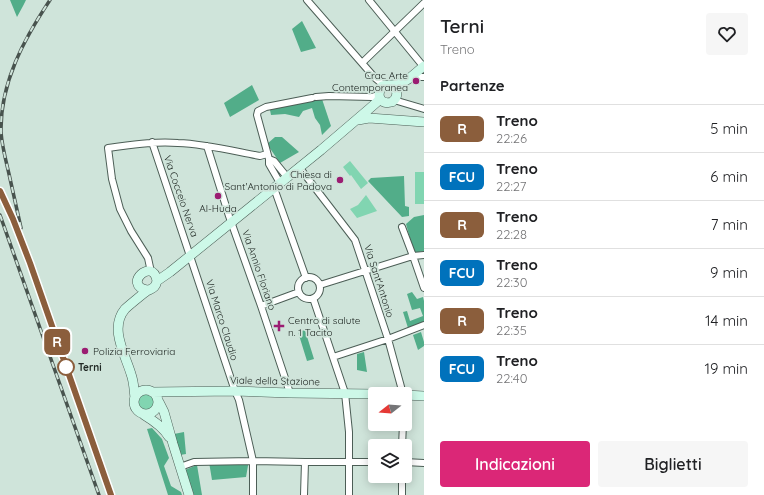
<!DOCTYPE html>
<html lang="it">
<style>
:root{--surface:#fff;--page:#f6f6f6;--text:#202124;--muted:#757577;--line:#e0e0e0;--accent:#db2777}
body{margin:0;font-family:Quicksand,sans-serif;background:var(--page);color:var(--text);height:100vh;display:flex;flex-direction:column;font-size:15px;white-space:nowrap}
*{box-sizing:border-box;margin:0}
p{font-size:13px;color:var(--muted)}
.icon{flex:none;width:22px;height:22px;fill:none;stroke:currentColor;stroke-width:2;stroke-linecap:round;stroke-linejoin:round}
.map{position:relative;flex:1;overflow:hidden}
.details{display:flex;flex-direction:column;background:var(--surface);width:340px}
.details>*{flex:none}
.badge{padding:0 8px;border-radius:6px;font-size:14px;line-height:26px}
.needle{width:26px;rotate:253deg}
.tools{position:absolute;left:368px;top:387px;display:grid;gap:8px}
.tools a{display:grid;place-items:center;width:44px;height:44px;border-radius:4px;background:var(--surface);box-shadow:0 2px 10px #0003;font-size:20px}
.map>.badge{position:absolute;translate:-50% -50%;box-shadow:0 0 0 2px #fff}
h2{padding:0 16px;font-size:15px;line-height:36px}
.round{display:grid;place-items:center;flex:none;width:42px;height:42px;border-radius:4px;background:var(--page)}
.headline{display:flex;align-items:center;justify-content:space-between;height:68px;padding:0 16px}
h1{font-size:19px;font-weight:600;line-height:30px}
.primary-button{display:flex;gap:8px;margin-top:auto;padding:8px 16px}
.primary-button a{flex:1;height:46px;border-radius:4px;background:var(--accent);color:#fff;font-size:16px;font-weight:600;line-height:46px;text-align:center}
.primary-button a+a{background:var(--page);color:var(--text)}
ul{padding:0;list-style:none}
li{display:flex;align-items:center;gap:12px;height:48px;padding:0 16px;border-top:1px solid var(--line)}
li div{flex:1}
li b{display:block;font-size:15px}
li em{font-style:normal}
li .badge{min-width:44px;font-weight:700;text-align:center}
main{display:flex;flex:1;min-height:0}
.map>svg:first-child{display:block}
.green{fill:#81d5b1}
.forest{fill:#52ad89}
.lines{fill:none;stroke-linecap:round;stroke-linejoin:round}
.street-casing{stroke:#4c5e56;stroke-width:8}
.secondary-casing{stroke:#4c5e56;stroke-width:10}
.street{stroke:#fff;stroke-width:6}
.secondary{stroke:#cdf8e8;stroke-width:9}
.rail-casing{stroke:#48534e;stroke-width:3.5}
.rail{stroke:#cfe4da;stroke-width:2;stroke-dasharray:6;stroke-linecap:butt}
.line-casing{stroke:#fff;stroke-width:9}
.line{stroke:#8b5e3c;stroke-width:6}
.poi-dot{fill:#9b1c72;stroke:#cfe4da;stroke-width:1.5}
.stop-dot{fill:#fff;stroke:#8b5e3c;stroke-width:2}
.labels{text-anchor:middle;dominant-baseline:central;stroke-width:3.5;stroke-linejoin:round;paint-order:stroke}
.poi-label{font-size:10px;fill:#202824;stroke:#cfe4da;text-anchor:end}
.street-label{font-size:10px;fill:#202824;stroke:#cfe4da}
.stop-label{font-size:10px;font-weight:bold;fill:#202824;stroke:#cfe4da;text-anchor:start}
</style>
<main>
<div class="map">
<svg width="424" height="495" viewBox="0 0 424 495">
<rect width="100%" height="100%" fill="#cfe4da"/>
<path class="green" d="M350,161L368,183L361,189L351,175L350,176L343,167Z
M415,172H424V204H415Z
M366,195L377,211L357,218L350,209L358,205Z
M138 402a8 8 0 1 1 16 0a8 8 0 1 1-16 0Z"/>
<path class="forest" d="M10,0H26L23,6L17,17Z
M302,21L316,48L301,52L292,29Z
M252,85L259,100L230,117L224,103Z
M322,99L331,126L322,135L320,125L315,118L312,108L303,111L299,117L285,114L271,115L270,110L299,102Z
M275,137H282L299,152L280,163L267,144Z
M404,176L405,206L409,207V216L402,217L368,181L371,178Z
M424,215V251L414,253L406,224L414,217Z
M412,292L417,299L423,297L424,301V322L408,328L403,312L407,311L410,321L423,316L420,308L412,310L407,294Z
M305,330L314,359L307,361L298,332Z
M421,332L424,342V346L418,350L413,335Z
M364,352L367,372L357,370V354Z
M152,428L162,439L169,458L164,466L171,486L181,492L182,495H168L147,429Z
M184,432L186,454L180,455L174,434Z
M249,460L246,477L212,480L209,462Z
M197,465L202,495H192L185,470Z"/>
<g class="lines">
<g class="street-casing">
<path id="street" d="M307,0L375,78L381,83L385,85
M369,0L423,66
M362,63L424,3
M411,77H424
M316,97L329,96L372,97L379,95
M394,100L424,109
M152,142L235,391L239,400L253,461V495
M207,146L229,216L261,306L290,393
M269,159L257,115L258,111L266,107L312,98
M299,167L355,240L388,339L403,394
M280,183L269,164V159L274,161L287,177
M274,188L306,278
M402,227L413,256L424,288
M151,272L148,258L131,231L120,209L112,179L108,148C131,145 155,141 178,143C206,144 233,151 260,156L267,154
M298 288a11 11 0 1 1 22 0a11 11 0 1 1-22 0Z
M320,285L413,256L424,255
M313,298L345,393L349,432V495
M261,306L299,292
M333,357L388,339L424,325
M402,446L403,424
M405,462L424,463
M180,467L194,462L253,461L305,462H375
M402,476V495
M304,495L305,462"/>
</g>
<g class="secondary-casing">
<path id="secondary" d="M391,85C398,89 399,97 392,102C380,105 376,96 382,86C388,84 392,86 398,84C408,82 416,72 424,66
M358,120L369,118L424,122
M147,290C122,285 153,256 157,281
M134 402a12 12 0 1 1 24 0a12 12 0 1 1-24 0Z
M152,392L235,391L290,393L375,394
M405,395L424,396
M135,398C134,390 134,382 131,374C125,354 109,328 125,309C127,307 145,292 147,291C152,288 155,289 157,281L170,272L321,150L369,109L377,102L380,98
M159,402L164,412L173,444L189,495
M144,415C154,421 163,427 169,437"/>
</g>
<use href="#street" class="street"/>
<use href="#secondary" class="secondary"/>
<g class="rail-casing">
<path id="rail" d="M0,191L13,219L29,263L111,495
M0,215L99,495
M21,228C17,210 13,192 9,174C6,161 2,146 1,132C0,83 24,39 50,0"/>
</g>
<use href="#rail" class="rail"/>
</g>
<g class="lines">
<g class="line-casing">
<path id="line" d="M0,191L13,219L30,263L111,495"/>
</g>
<use href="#line" class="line"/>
</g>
<g class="poi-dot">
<circle cx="416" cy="81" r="4"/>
<circle cx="340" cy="180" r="4"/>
<circle cx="218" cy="196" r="4"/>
<path d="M277 320h4v4h4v4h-4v4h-4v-4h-4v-4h4z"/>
<circle cx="85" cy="351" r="4"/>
</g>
<circle class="stop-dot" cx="66" cy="367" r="8"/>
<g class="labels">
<g class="poi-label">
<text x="408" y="75">Crac Arte<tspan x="408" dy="12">Contemporanea</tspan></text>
<text x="332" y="174">Chiesa di<tspan x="332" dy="12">Sant'Antonio di Padova</tspan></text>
<text x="218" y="208" text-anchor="middle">Al-Huda</text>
<text x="288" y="320" text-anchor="start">Centro di salute<tspan x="288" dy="12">n. 1 Tacito</tspan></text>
<text x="93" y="351" text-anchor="start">Polizia Ferroviaria</text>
</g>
<g class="street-label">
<text transform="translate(181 196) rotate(71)">Via Cocceio Nerva</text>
<text transform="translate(259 270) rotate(71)">Via Annio Floriano</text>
<text transform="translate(379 281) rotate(72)">Via Sant'Antonio</text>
<text transform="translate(222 320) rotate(72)">Via Marco Claudio</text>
<text transform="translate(275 381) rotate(1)">Viale della Stazione</text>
</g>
<g class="stop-label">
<text x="78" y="367">Terni</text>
</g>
</g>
</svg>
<div class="tools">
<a><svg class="needle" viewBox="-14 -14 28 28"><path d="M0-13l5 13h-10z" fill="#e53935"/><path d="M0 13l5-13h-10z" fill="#757577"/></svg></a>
<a><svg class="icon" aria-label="layers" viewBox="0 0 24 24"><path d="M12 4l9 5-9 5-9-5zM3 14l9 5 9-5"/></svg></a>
</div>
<b class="badge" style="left:57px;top:342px;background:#8b5e3c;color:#fff">R</b>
</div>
<section class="details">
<div class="headline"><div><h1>Terni</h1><p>Treno</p></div><a class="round"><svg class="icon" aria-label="heart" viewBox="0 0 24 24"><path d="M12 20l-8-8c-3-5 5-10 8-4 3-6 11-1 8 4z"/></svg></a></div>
<h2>Partenze</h2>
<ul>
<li><span class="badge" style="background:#8b5e3c;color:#fff">R</span><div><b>Treno</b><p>22:26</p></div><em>5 min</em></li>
<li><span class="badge" style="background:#0072bc;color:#fff">FCU</span><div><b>Treno</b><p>22:27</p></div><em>6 min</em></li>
<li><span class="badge" style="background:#8b5e3c;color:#fff">R</span><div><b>Treno</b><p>22:28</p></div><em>7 min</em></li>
<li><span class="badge" style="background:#0072bc;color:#fff">FCU</span><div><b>Treno</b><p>22:30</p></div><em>9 min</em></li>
<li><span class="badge" style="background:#8b5e3c;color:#fff">R</span><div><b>Treno</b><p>22:35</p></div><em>14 min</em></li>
<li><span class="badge" style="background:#0072bc;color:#fff">FCU</span><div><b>Treno</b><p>22:40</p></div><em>19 min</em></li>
</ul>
<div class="primary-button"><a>Indicazioni</a><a>Biglietti</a></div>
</section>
</main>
